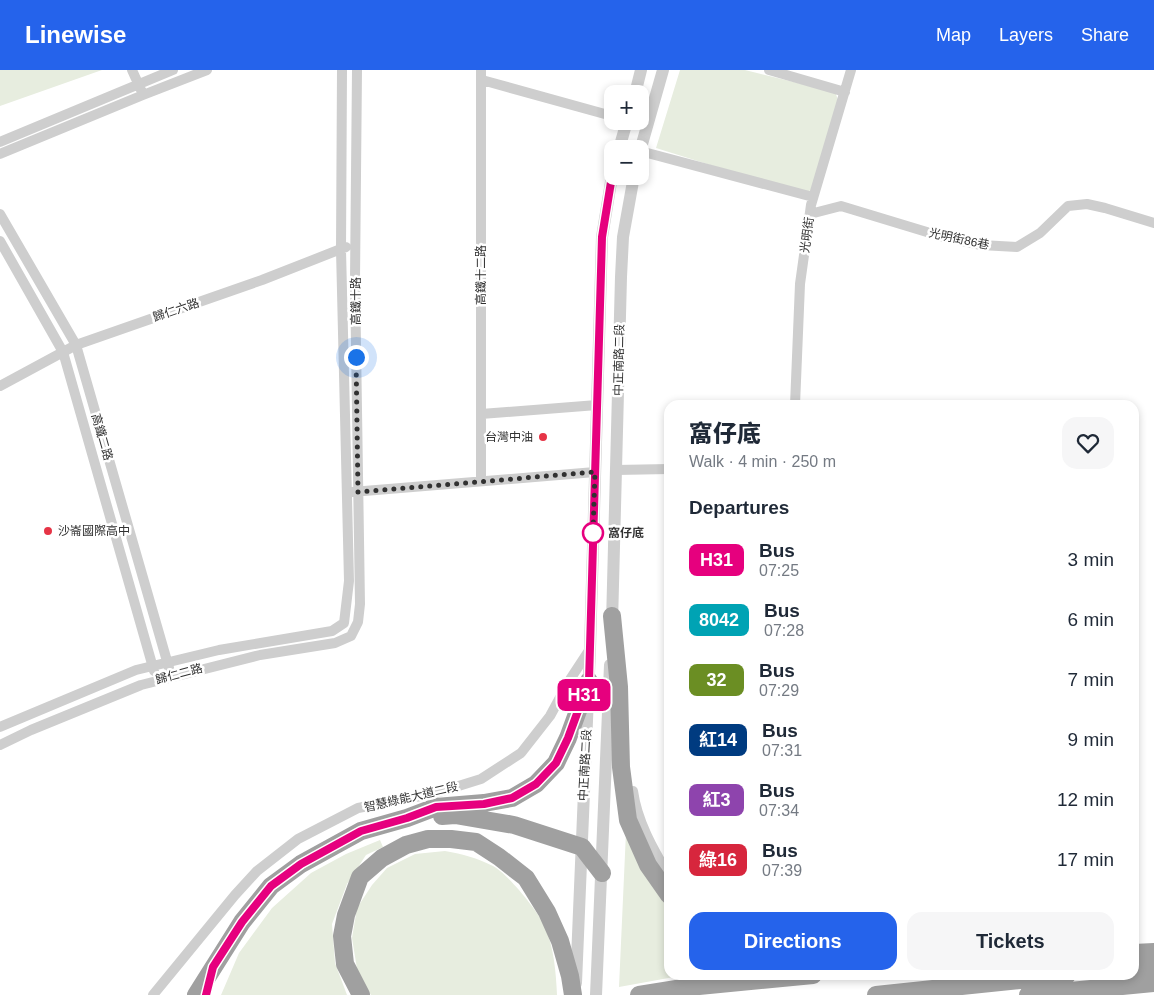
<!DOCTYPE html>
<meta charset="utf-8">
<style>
:root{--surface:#fff;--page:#f6f6f7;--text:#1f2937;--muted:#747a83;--accent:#2563eb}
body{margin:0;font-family:Helvetica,"Noto Sans TC",sans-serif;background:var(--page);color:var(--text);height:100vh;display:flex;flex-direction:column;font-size:19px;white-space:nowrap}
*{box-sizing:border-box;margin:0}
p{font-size:16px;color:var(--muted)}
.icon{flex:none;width:28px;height:28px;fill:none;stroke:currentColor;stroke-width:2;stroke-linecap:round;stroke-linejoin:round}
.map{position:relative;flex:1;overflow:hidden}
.panel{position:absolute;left:664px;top:330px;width:475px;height:580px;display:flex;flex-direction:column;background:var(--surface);border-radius:15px;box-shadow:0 2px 8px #0003}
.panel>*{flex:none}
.badge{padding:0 10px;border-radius:8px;font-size:18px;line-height:32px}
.fabs{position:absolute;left:604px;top:15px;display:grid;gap:10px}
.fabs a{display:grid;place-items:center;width:45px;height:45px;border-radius:10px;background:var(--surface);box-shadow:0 2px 8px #0003;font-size:25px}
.you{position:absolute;width:25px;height:25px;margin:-12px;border:4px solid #fff;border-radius:50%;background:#1a73e8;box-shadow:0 0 0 8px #1a73e833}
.map>.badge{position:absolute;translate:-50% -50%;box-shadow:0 0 0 2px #fff}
h2{padding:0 25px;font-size:19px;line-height:45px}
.round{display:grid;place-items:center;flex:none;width:52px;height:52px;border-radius:15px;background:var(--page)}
.head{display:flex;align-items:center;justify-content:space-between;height:85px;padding:0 25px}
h1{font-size:24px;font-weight:800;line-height:38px}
.button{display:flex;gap:10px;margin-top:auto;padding:10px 25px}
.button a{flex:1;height:58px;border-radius:15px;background:var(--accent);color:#fff;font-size:20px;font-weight:800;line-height:58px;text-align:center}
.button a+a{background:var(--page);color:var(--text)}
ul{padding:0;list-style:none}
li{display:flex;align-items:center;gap:15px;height:60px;padding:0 25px}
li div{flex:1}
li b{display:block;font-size:19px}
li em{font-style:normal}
li .badge{min-width:55px;font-weight:700;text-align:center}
header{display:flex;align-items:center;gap:30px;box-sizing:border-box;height:70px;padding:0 25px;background:var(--accent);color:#fff}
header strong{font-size:24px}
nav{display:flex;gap:28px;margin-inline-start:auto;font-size:18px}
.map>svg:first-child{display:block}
.green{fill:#e7eddf}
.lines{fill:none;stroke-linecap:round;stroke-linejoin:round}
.minor{stroke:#cecece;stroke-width:10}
.tertiary{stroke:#cecece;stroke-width:12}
.trunk{stroke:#a0a0a0;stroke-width:18}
.line-casing{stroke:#fff;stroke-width:11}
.line{stroke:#e6007e;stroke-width:8}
.walk{stroke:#313131;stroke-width:5;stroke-dasharray:0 9}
.poi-dot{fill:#e63446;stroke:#fff;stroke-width:2}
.stop-dot{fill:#fff;stroke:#e6007e;stroke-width:2.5}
.labels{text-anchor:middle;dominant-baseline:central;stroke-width:5;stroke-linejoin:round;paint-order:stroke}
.street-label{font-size:12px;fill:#313131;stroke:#fff}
.poi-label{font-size:12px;fill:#313131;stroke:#fff;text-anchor:end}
.stop-label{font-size:12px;font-weight:bold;fill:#313131;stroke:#fff;text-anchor:start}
</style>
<header>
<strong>Linewise</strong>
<nav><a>Map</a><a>Layers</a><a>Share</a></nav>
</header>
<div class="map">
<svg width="1154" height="925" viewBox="0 0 1154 925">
<rect width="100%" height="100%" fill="#fff"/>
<path class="green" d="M0,0H102L0,36Z
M680,0H745L835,22L841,37L815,118L803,124L656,78Z
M626,762L669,835V905H710L674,907L619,917Z
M380,770L383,777L366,785L347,814L332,854L335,893L347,925H221L239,883L272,838L311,803L346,784Z
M445,781C463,784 477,788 493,796C507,803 539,842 545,857C554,878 556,902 557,925H371L358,905L352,868L357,838L372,815L387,798L415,784Z"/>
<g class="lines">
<path class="minor" d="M132,0L141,20
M481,0V411
M769,0L845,22
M482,10L612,46
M0,72L173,0
M640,81L813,127
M0,84L143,25L207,0
M0,144L76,275L169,598
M810,144L841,136L940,166L981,175L1017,177L1040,163L1068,136L1087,134L1105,138L1154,153
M0,171L63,282L154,601
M0,316L76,275L262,210L346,177
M795,335L800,214L811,135L851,0
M481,344L597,335
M616,400L669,399
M352,422L595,402
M0,657L136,600L219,580L332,561L344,553L349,511L341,180L342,0
M0,675L31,660L141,615L260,585L335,573L351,566L358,552L360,534L355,210L357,0
M633,721C637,751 653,779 669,806
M153,925L235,825L257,801L298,769L358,738L436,723L481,709L521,683L550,646L569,611L590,579"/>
<path class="tertiary" d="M635,24L641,0
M619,79L627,51
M640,81L663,0
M612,553L621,207L623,167L634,106
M576,913L590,579L602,167L612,106
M596,925L610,595"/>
<path class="trunk" d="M612,546L619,617L621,697L628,750L648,795L669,825
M442,746L455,745L514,755L582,777L602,803
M1134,883L1154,882
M1134,898L1154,896
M196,925L242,852L271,816L301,794L361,761L407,748L436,737L484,733L512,728L536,714L556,693L568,668L589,611
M361,925L345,894L342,866L346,845L360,807L382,788L406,775L428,769H451L476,772L499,787L526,808L547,842L560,871L570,906L573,925
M639,925L689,917L813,905
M876,925L1067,905
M1028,925L1154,913"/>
</g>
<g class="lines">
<g class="line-casing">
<path id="line" d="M206,925L213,897L242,852L271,816L301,794L361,761L407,748L436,737L484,734L512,728L536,714L556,693L568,668L589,611L602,167L612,106"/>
</g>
<use href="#line" class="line"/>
<path class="walk" d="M356,287L358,422L595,402L593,463"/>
</g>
<g class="poi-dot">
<circle cx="543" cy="367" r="5"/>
<circle cx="48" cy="461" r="5"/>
</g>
<circle class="stop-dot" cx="593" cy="463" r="10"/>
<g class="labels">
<g class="street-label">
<text transform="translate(807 165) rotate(-82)">光明街</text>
<text transform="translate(959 169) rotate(12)">光明街86巷</text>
<text transform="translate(481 205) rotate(-90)">高鐵十二路</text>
<text transform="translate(356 231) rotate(-90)">高鐵十路</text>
<text transform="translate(176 240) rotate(-19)">歸仁六路</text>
<text transform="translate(619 290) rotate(-89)">中正南路二段</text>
<text transform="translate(102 367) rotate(74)">高鐵二路</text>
<text transform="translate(179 604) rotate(-15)">歸仁二路</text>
<text transform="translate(585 695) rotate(-87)">中正南路二段</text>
<text transform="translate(411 727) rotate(-13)">智慧綠能大道二段</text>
</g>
<g class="poi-label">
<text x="533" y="367">台灣中油</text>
<text x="58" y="461" text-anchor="start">沙崙國際高中</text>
</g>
<g class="stop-label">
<text x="608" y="463">窩仔底</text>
</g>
</g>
</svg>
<div class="fabs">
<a>+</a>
<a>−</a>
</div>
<div class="you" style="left:356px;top:287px"></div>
<b class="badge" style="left:584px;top:625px;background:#e6007e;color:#fff">H31</b>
<section class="panel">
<div class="head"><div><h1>窩仔底</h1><p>Walk · 4 min · 250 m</p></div><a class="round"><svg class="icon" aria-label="heart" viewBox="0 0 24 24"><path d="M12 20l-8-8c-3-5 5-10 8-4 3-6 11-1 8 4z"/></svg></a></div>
<h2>Departures</h2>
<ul>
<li><span class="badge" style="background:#e6007e;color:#fff">H31</span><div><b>Bus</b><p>07:25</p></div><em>3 min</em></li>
<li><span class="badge" style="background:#00a3b4;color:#fff">8042</span><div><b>Bus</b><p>07:28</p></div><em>6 min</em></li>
<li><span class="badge" style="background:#6b8e23;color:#fff">32</span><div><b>Bus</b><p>07:29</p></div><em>7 min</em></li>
<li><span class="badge" style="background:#003b80;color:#fff">紅14</span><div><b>Bus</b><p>07:31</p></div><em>9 min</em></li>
<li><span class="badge" style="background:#8e44ad;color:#fff">紅3</span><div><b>Bus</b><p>07:34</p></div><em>12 min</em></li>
<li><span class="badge" style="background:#d7263d;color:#fff">綠16</span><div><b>Bus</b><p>07:39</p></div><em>17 min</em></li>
</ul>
<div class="button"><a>Directions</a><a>Tickets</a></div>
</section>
</div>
